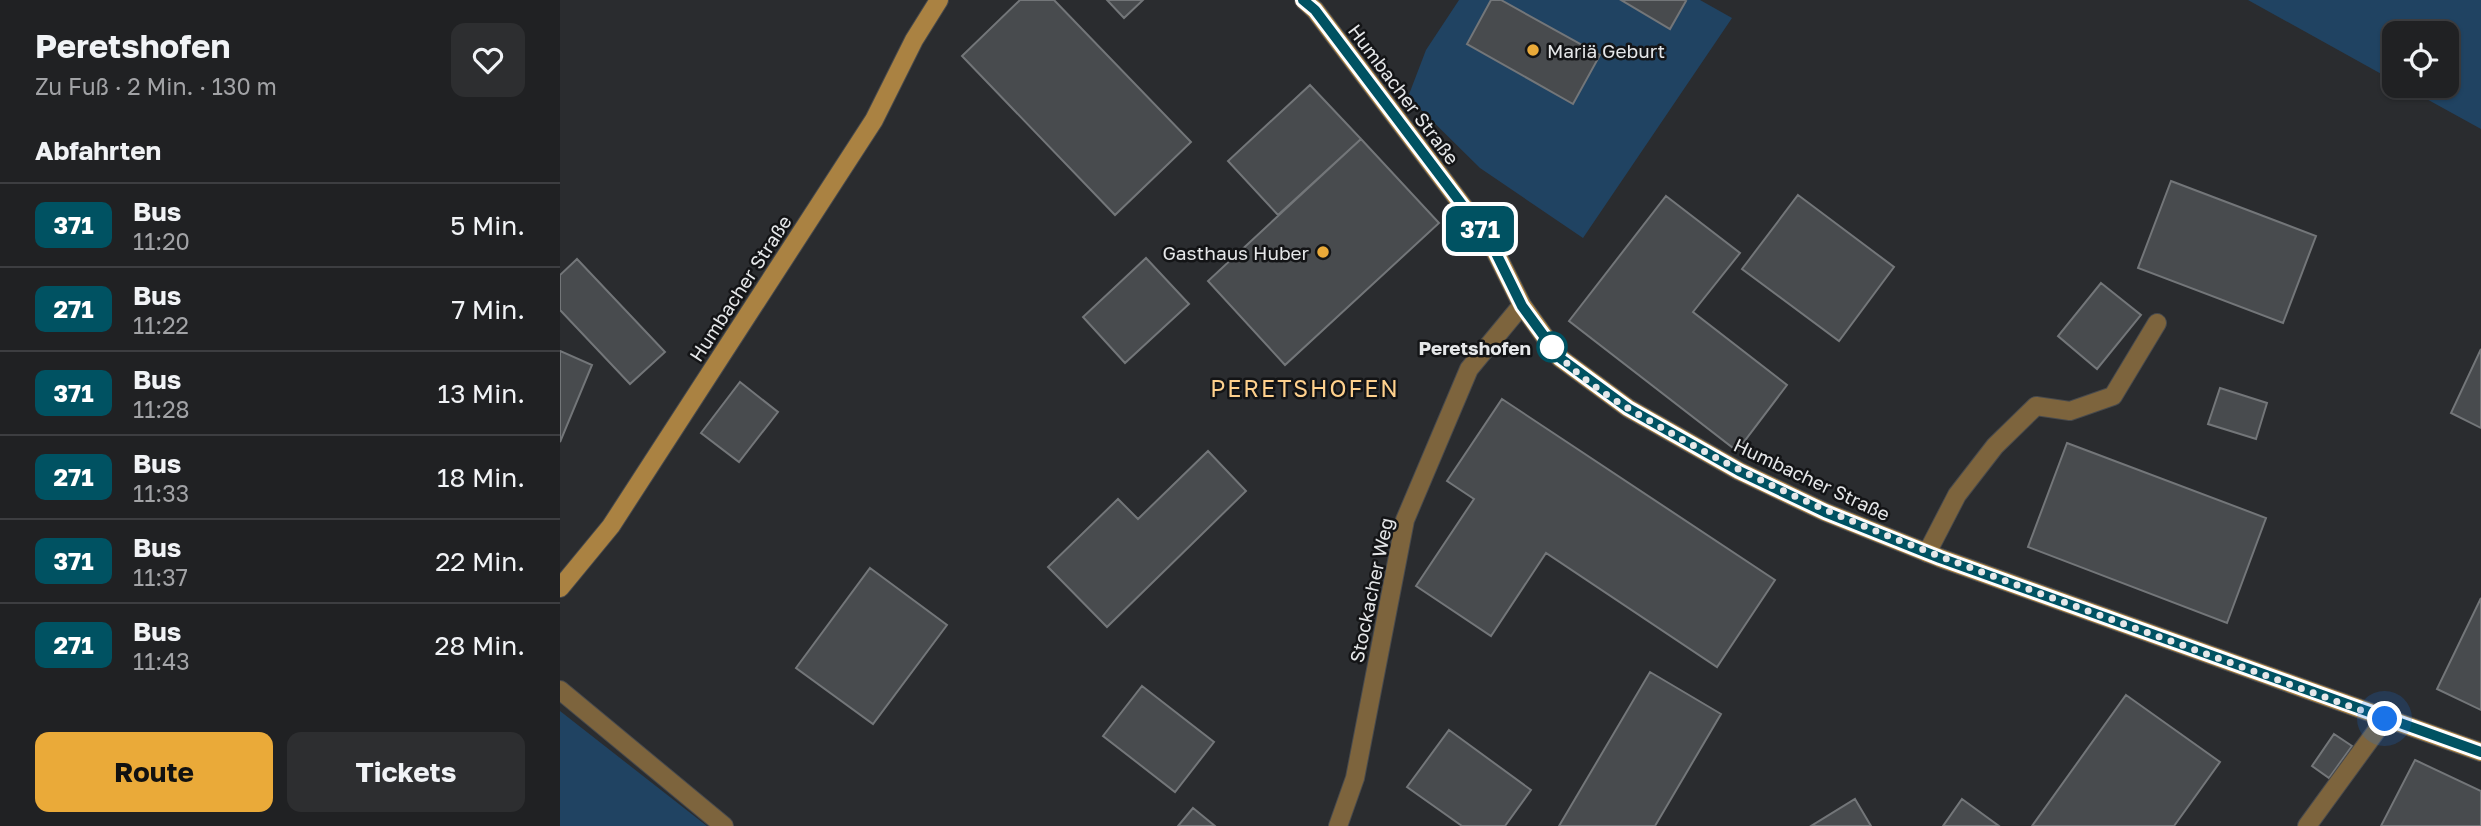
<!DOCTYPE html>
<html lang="de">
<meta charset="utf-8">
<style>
:root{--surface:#202123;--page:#2d2e30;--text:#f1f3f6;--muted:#a2a3a6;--line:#3d3e41;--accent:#eaaa39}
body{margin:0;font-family:"Golos Text",sans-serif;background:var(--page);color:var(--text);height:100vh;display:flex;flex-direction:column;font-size:26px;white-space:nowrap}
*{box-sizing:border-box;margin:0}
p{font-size:23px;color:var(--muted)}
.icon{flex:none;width:38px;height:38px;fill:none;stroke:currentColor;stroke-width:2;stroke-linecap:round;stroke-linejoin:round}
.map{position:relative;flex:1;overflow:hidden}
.drawer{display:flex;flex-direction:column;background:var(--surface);width:560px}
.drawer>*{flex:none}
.badge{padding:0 14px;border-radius:10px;font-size:24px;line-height:46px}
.fabs{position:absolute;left:1822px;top:21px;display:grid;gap:14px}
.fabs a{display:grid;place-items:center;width:77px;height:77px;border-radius:14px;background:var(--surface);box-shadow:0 2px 5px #0004,0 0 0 2px var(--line);font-size:35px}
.you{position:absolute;width:35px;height:35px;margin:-18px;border:5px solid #fff;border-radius:50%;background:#1a73e8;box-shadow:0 0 0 10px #1a73e833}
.map>.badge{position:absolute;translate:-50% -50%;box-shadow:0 0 0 4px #fff}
h2{padding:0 35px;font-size:26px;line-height:63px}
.round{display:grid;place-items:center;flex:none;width:74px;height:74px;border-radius:14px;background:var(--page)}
.overview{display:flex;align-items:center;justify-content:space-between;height:119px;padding:0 35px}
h1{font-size:33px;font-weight:700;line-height:52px}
.action{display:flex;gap:14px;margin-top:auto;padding:14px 35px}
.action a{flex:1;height:80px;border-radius:14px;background:var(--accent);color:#111;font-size:28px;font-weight:700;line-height:80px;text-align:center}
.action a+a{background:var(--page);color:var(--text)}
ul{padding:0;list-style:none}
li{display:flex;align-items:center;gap:21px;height:84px;padding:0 35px;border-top:2px solid var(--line)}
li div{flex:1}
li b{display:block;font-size:26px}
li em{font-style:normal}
li .badge{min-width:77px;font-weight:700;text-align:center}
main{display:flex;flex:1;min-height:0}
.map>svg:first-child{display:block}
.green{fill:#204362}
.building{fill:#484b4e;stroke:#737679;stroke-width:2}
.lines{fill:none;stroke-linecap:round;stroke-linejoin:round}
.lane-casing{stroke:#484a4d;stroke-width:20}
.street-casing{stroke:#484a4d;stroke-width:20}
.secondary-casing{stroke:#484a4d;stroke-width:20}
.lane{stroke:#7d643d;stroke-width:18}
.street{stroke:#7d643d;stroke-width:18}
.secondary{stroke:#aa8242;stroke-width:18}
.line-casing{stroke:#fff;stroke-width:16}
.line{stroke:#005262;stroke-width:10}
.walk{stroke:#e5e7e9;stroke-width:7;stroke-dasharray:0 12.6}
.poi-dot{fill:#eaaa39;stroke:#131416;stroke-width:2.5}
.stop-dot{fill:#fff;stroke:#005262;stroke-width:3.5}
.labels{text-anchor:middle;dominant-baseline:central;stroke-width:5;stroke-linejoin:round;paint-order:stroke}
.poi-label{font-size:19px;fill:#e5e7e9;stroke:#131416;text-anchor:start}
.street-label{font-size:19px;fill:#e5e7e9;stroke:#131416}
.stop-label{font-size:19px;font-weight:bold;fill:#e5e7e9;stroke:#131416;text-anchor:end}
.quarter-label{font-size:23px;letter-spacing:2px;fill:#ffd18d;stroke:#131416}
</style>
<main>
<section class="drawer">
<div class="overview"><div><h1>Peretshofen</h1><p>Zu Fuß · 2 Min. · 130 m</p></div><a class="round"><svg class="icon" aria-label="heart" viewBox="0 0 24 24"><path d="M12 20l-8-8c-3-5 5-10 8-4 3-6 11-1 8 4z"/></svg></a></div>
<h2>Abfahrten</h2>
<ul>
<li><span class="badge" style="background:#005262;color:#fff">371</span><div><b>Bus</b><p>11:20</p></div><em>5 Min.</em></li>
<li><span class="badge" style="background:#005262;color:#fff">271</span><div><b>Bus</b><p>11:22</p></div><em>7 Min.</em></li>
<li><span class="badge" style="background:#005262;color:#fff">371</span><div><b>Bus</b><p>11:28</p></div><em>13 Min.</em></li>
<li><span class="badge" style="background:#005262;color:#fff">271</span><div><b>Bus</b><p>11:33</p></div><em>18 Min.</em></li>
<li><span class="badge" style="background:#005262;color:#fff">371</span><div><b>Bus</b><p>11:37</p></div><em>22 Min.</em></li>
<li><span class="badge" style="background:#005262;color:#fff">271</span><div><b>Bus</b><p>11:43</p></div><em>28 Min.</em></li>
</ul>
<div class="action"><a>Route</a><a>Tickets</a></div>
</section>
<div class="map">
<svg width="1921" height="826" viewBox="0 0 1921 826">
<rect width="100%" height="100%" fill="#2a2c2f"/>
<path class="green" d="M899,0H1140L1172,18L1023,238L920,168L848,97L866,50Z
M1688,0H1921V129L1843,86H1886V33H1834V81Z
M0,711L147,826H0Z"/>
<path class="building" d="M460,0H494L631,142L555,215L402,56Z
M547,0H583L564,18Z
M931,0H941L1040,55L1013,104L907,44Z
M1061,0H1124L1126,1L1110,29Z
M750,85L801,139L718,215L668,161Z
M801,139L879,223L725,365L648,281Z
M1611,181L1756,236L1723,323L1578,268Z
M1238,195L1334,267L1279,341L1182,269Z
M1106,196L1180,253L1133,312L1227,385L1177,451L1009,321Z
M586,258L629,304L565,363L523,317Z
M17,259L105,352L70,384L0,310V275Z
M1541,283L1581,315L1537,369L1498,336Z
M1921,349V428L1891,413Z
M0,351L32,365L0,442Z
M180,382L218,412L179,462L141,433Z
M1660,388L1707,403L1696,439L1648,424Z
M942,399L1215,580L1157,667L986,553L931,636L856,586L914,499L887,481Z
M1507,443L1706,518L1667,623L1468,547Z
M648,451L686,491L547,627L488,567L558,499L578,519Z
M310,568L387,625L313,724L236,668Z
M1921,598V710L1877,689Z
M1090,672L1161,714L1095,826H999Z
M582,686L654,742L615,792L543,736Z
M1566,695L1660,762L1614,826H1472Z
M889,730L971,790L945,826H902L847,787Z
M1774,734L1792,746L1769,778L1752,766Z
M1855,760L1921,791V826H1821Z
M1295,799L1311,826H1251Z
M1402,799L1439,826H1383Z
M633,808L655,826H618Z"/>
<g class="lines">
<g class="lane-casing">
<path id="lane" d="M1367,553L1397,495L1435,446L1476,406L1510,411L1553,396L1597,323"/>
</g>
<g class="street-casing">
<path id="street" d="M0,690L164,826
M778,826L795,778L845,520L909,369L962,305
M1747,826L1825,719"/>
</g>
<g class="secondary-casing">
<path id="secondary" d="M744,0L755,10L931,243L962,305L1000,358L1068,408L1179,471L1265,512L1380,558L1921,752
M0,588L51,526L314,120L354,40L379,0"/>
</g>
<use href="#lane" class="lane"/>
<use href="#street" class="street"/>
<use href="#secondary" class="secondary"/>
</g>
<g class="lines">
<g class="line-casing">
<path id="line" d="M743,0L755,10L931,243L962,306L1000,358L1068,408L1179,471L1265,512L1380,558L1921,752"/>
</g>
<use href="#line" class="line"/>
<path class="walk" d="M992,347L987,341C1018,383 1073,411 1118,437C1244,508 1377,556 1512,605C1616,643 1721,681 1825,719"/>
</g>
<g class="poi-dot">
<circle cx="973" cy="50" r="7"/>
<circle cx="763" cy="252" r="7"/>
</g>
<circle class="stop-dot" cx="992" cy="347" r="14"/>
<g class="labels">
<g class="poi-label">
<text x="987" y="50">Mariä Geburt</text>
<text x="749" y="252" text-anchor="end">Gasthaus Huber</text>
</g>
<g class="street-label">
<text transform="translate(844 94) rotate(53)">Humbacher Straße</text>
<text transform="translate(180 288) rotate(-57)">Humbacher Straße</text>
<text transform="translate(1252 479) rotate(25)">Humbacher Straße</text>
<text transform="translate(811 590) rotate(-78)">Stockacher Weg</text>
</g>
<g class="stop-label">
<text x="971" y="347">Peretshofen</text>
</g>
<g class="quarter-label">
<text x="745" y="388">PERETSHOFEN</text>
</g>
</g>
</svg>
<div class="fabs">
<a><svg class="icon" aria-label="locate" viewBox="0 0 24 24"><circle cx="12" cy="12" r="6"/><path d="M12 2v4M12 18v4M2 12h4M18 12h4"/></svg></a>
</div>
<div class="you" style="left:1825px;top:719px"></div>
<b class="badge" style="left:920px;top:229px;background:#005262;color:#fff">371</b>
</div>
</main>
